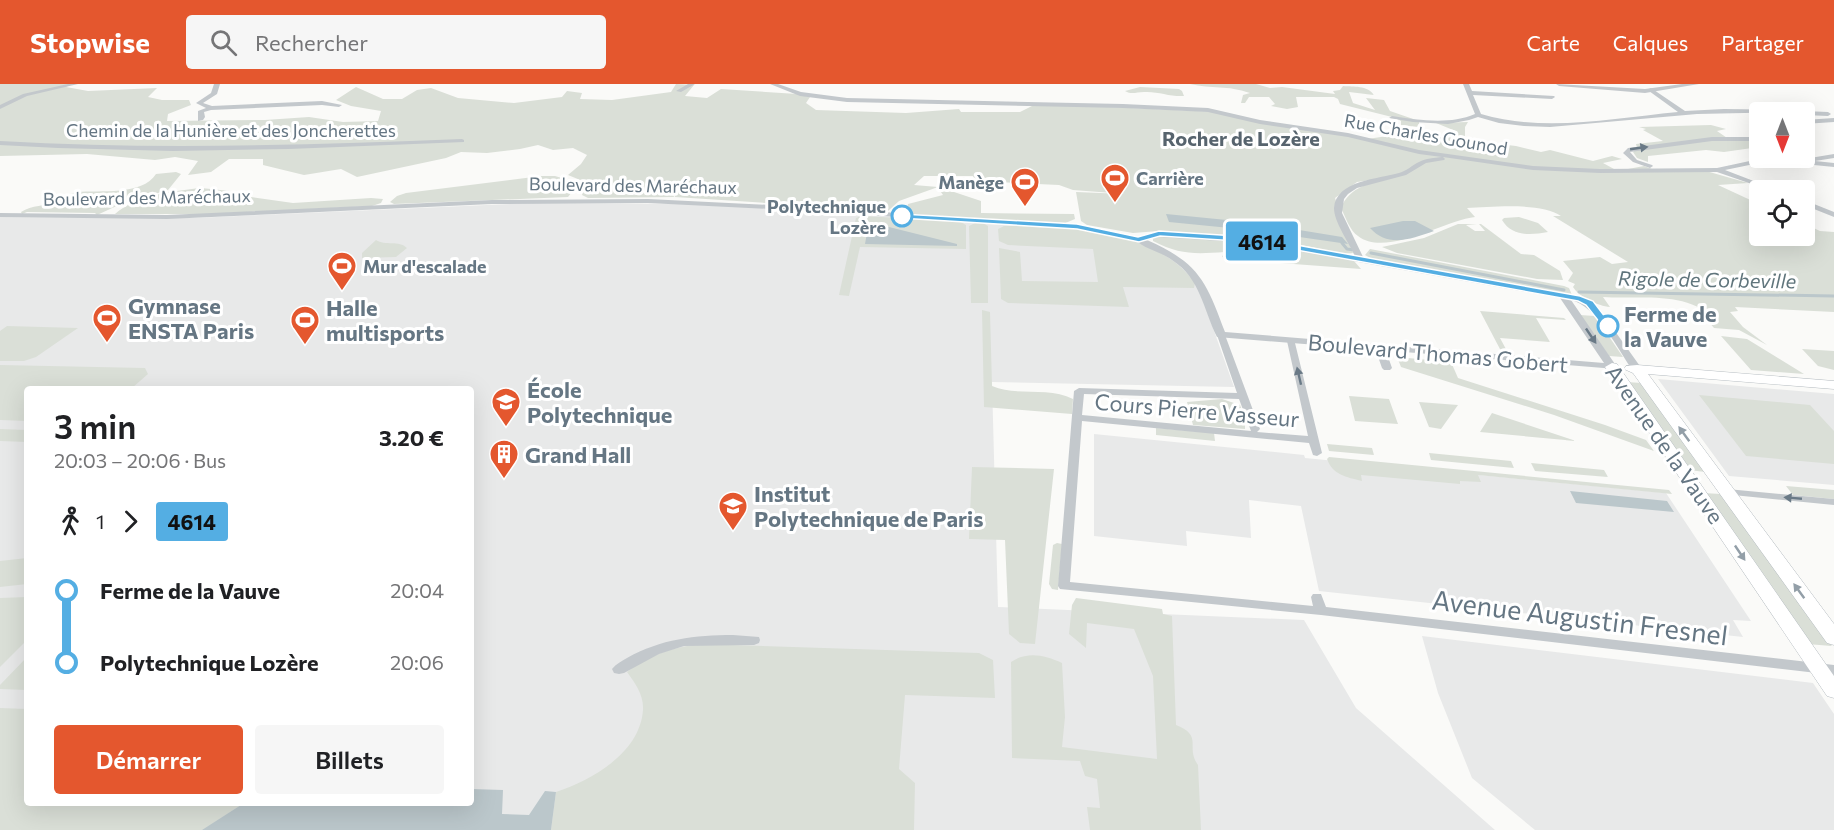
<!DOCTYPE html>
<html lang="fr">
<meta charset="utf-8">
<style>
:root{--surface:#fff;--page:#f6f6f6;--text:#202124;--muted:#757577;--accent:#e4572e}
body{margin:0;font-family:Commissioner,sans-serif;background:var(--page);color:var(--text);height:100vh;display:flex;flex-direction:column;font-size:22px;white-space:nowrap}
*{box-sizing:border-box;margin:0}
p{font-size:20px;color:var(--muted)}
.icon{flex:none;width:33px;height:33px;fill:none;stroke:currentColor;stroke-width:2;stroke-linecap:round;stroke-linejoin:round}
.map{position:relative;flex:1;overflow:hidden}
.drawer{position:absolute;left:24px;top:302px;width:450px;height:420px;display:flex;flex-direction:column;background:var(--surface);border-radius:6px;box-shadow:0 6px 24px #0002}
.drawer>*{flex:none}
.badge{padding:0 12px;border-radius:4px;font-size:21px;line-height:39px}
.needle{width:39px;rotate:180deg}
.buttons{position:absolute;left:1749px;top:18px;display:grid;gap:12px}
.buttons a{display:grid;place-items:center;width:66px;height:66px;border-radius:6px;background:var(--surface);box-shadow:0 6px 24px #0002;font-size:30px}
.map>.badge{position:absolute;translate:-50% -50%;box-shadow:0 0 0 3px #fff}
.legs{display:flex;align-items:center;gap:9px;height:66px;padding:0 30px;font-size:20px}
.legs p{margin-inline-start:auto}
.headline{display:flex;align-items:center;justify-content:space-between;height:102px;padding:0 30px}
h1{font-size:33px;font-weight:600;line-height:45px}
.cta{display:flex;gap:12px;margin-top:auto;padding:12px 30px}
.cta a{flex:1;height:69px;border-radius:6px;background:var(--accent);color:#fff;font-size:24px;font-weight:600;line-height:69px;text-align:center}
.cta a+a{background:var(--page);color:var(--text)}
ul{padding:0 30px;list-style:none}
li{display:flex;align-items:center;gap:21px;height:72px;font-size:22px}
li i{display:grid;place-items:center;width:9px;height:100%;margin:0 8px;background:currentColor}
li i::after{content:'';width:15px;height:15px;margin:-8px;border:4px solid;border-radius:50%;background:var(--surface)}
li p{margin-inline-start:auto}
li:first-child i{background:linear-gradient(#0000 50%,currentColor 0)}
li:last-child i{background:linear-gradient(currentColor 50%,#0000 0)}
header{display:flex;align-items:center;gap:36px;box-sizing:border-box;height:84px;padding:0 30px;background:var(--accent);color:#fff}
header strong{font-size:28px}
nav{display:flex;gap:33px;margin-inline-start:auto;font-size:21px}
.search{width:420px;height:54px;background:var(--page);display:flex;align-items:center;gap:15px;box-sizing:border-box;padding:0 21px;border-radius:6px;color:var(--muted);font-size:22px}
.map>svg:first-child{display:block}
.built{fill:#e8e9e9;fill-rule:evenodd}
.green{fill:#dadfd7}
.water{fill:#bbc7cb}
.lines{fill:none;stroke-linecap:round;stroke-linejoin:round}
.stream{stroke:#bbc7cb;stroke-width:3}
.secondary-casing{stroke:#b3babf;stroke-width:1}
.minor{fill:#c3c8cc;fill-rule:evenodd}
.tertiary{fill:#c3c8cc;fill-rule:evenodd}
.secondary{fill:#fff;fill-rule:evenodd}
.oneway{fill:#6a7a87}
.oneway2{fill:#939fa8}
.line-1{fill:#54aee3;stroke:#fff;stroke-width:1.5}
.stop-1-dot{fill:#fff;stroke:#54aee3;stroke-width:3}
.labels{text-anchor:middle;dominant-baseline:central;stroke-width:6;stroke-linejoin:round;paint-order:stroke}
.far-street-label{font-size:18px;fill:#657683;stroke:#fff}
.far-poi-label{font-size:18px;font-weight:bold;fill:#657683;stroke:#fff;text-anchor:start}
.far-stop-label{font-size:18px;font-weight:bold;fill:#657683;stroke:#fff;text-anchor:end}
.far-neighbourhood-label{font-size:20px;font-weight:bold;fill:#57646e;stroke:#fff}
.far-water-label{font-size:20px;font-style:italic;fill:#60757c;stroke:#fff}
.poi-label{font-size:22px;font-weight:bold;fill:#657683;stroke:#fff;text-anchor:start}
.stop-label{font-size:22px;font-weight:bold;fill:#657683;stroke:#fff;text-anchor:start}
.street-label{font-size:22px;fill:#657683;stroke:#fff}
.near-street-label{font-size:27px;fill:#657683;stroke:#fff}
</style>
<header>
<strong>Stopwise</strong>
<div class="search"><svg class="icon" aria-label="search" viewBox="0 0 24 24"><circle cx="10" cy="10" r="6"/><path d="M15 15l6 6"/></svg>Rechercher</div>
<nav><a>Carte</a><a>Calques</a><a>Partager</a></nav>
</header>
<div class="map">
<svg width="1834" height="746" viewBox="0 0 1834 746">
<rect width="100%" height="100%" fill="#fafaf8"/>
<path class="built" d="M531,119L702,120L1077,145L1125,154L1155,166L1175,176L1198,202L1234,303L992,298L998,523L1304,536L1356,624L1495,746H0V133L195,134ZM27,304H471V718H27Z
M1658,295L1834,310V401L1729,392Z
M1094,350L1304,371L1305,374L1666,409L1751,537L1733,536L1743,553L1319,507L1301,422L1249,416L1251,454L1186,447L1187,462L1094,452Z
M1422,552L1813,599L1834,630V746H1535L1472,694L1438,609Z"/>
<path class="green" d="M0,0H72L66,3L88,7L157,4L148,13L162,16H189L191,21L168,30L167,37L265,36L309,33L343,38L378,37L381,27L351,22L336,16L356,3L383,15H402L417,6L431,4L458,14L514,19L562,13L567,7L582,9L580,15L612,16L671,8L676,0L694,1L685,12L707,14L721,5L797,10L810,13L806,19L816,26L906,29L959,25L961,28H1020L1032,22H1086L1219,28L1244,35L1367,55L1388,52L1394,47L1454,54L1449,51L1458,48L1436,39L1468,38L1465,43V56L1516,62L1541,68L1550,66L1593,77L1612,72L1622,75L1603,79L1614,85H1628L1644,82L1660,88L1706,87L1748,99L1718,101L1759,120L1760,152H1804L1805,140L1820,147L1834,148V228L1735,223L1738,227L1730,228L1743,243L1767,261L1739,246L1714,244L1709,238H1719C1687,205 1640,216 1603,213L1610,223C1598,222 1579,213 1573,203L1575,200L1568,197L1573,189L1563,177L1600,173L1612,180L1628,178L1553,132H1561C1541,118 1492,123 1467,124L1475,133C1445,136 1386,174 1358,152C1350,147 1345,132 1341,124C1350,102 1371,99 1392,93L1357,98L1335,114L1353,169L1344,170L1273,155L1159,147L1133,149L1087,141L1081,137L1076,108L1125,110L1073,106L1059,101L975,97L973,92H924L914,101L938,103L899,117L888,127L675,113L671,102L674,113L588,114L582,111L585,98L568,91L581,80L587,71L573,64L553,66L538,61L520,65L487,69L461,68L446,74L357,93L341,85L304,91L263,81V75H229L211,88L188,91L198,77L175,73L155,76L87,70L0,72Z
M1190,0H1256L1270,4L1282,3L1335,10L1333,7L1340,6L1343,2C1354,3 1367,1 1374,11L1349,8L1353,19L1375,26L1366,14L1384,16L1390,27L1419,37V43L1401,41V37L1396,34L1340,20L1338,15L1334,13H1296L1298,23L1287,25L1271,22L1275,20L1269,13H1249L1245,19H1241L1243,11L1250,9C1227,1 1212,5 1190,0Z
M1140,3L1179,5L1182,7L1184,12C1170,13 1158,7 1144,8C1136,8 1132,11 1125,7Z
M1711,41L1726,45L1717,47L1730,56L1759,55V63L1724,68L1706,66L1648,72V78L1637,74L1633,68L1637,64L1636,60L1663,57L1643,46L1646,45L1639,43Z
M176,88L181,90L168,106L121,120L97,131L95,129L27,128L22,130L21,128C32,121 45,122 57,118C63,115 71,109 77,108C100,106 142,112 156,90Z
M541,92H555L575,98L576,103L568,113L394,120L390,118L397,112L406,109Z
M201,104L239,108L237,111L293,119L371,114L383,115L381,119L372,122L206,130H115C137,111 173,107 201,104Z
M948,106L981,117V129L1074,130L1075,135L1063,140L914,131L907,124L908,120L943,111L941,108Z
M861,132L959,137L966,141V165L860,163L849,212L839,211L856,134Z
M1519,133L1538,139L1548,148C1531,151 1512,153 1502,136L1504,134Z
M979,137L988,142V219H971L969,142Z
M1458,140H1477L1466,141L1475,147H1485L1479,140H1481L1521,170L1534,171L1560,187L1563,196L1537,195L1397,169L1382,163L1424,154Z
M1004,142C1066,142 1154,143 1195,199L1194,204L1123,203L1129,223L1008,219L1001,215L999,164L1020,168L1022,197L1098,198L1093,165L1008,161L999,157L998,145Z
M1164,152L1260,159L1354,177L1361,185L1224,175L1222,172L1226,170L1225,168C1195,170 1180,171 1153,157V153Z
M376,156C385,162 399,156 407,164L396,173L362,174V169Z
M1370,165L1564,202L1569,204L1572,211L1374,176L1365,171Z
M982,226L990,228L992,302C1018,313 1049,302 1073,315L1072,330L984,323Z
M1480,227L1564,234L1566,236L1536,234L1550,258L1500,254L1507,267H1501Z
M1580,231L1595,232L1623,273L1609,272Z
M7,242L78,244L36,273L24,277H0V247Z
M1721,252L1747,255L1804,290L1751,286Z
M1802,265L1834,267V286L1818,282Z
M1397,273L1451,278L1458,294L1605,341L1646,356L1654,367L1554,331L1401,283Z
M0,281L145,284L148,290L132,304H27V337L0,336Z
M1626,298L1642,299L1706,388L1688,386Z
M1699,311L1810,321L1834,347V380L1746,372Z
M1349,312L1389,315L1398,340L1355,337Z
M1222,315L1240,321L1245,334V345L1193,341L1187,318Z
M1419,318L1458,321L1441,345L1429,343Z
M1492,329L1576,357L1480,348Z
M1156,344L1214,349L1215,357L1156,351Z
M0,345L27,346V358L0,357Z
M1327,360L1372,364L1374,371L1329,367Z
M1429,369L1511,377L1514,384L1431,376Z
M1329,373L1669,406L1672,410L1478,391L1481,398L1460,397V400L1361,391L1362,397C1346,393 1333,391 1327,375Z
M1531,379L1604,386L1608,393L1535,387Z
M972,383L1054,385L1035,560L1020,559L1009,550L1005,456L969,455Z
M1786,402L1834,406V415L1793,411Z
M1703,409L1721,410L1832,562L1807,560Z
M1057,459L1062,460L1058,506L1052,505L1049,500L1053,461Z
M27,474V500L0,503V477Z
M27,513V556L0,583V514Z
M1076,514L1162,525L1163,530L1172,532L1176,641C1204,652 1185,663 1198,681L1201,746H1090L1087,723L1100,724L1097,695L1085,692L1080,677L1012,674L1011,578C1027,567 1045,571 1062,579L1065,633L1062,663L1157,675L1153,592L1134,545L1087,539L1086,564L1069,550L1072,521Z
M698,560L979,569L993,576L995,614L905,611L899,685L915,699L914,746H551L556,708C592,696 640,669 643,626C644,611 635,599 627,588C648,571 671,564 698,560Z
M27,573V606L0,605V601Z
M0,624L27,625V718L244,719L203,746H0Z"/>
<path class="water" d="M1166,130L1257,139L1342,153L1348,160L1250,146L1169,138Z
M1403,137H1415L1434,147C1411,155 1388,164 1370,144Z
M869,138L957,160V162L865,160Z
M1570,407L1667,417L1674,428L1576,419Z
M471,705L503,706L502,730L529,731L545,707L556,708L551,746H202L244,719L471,718Z"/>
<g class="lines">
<path class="stream" d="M1342,159L1347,165L1354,166
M1371,169L1564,206
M1579,208L1834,212"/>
<g class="secondary-casing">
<path id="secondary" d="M1612,279L1617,280L1834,592V614L1827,612L1605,283Z
M1637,281L1834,297V305L1648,290L1834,540V561L1827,559L1633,289L1624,285L1626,282Z"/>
</g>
<path class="minor" d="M68,0H78L27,12L0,25V21L23,10Z
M214,0H220L217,10L203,19L212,22L322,17L342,21L339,23L322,21L211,26L204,28L205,33L203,36L198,37V27L206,24L196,19L211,9Z
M688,0H695L681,8L676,7Z
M770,0H778L801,8L847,14L1123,20L1208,24L1260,36L1348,49L1419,66L1533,82L1600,85L1717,84L1759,75L1798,76L1834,70V74L1815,77L1834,79V83L1814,81L1812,80V78L1798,80L1759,79L1725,86L1777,106H1769L1717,88L1600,89L1533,86L1443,73L1445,75L1444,76L1426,79L1406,91L1357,104L1348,110L1344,115L1342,129L1364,175L1360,177L1356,175C1351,161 1334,139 1334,124C1336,96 1379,95 1399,89C1407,87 1412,81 1419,78C1426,74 1434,74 1442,73L1419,70L1348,53L1260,40L1208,28L1123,24L847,18L800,12Z
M1463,0H1469L1472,7L1554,12L1555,13L1552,15L1473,11L1481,30C1545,49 1613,34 1678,28L1649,7V5L1651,4L1685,27L1724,25L1793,26L1796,28L1697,30L1550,43L1524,42L1499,39L1478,33L1469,36L1448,40L1413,38L1389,34L1392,32C1419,36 1449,41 1475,30Z
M1804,27L1828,28L1831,30L1828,32L1804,31V28H1801Z
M1834,34V38L1804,40V36Z
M1712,53H1760V57H1712L1630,68L1637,76L1652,81L1653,82L1650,84L1633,78L1623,69L1628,64Z
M462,55L464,56V58L289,65L173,67L58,64L0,61V57C154,66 308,61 462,55Z
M648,115L792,122L1077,141L1139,154L1143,156L1139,158L1077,145L792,126L648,119L492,120L167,135L0,133V129L167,131L492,116Z
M1804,116L1834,128V133L1804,121Z
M1221,248L1225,251L1260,345L1257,348L1308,352L1287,257L1291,254L1294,255L1322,369L1317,372L1313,371L1309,359L1082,337L1070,498L1313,522L1311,513L1313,510H1321L1326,523L1834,581V591L1321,531L1060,505L1058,502L1074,307L1079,304L1237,309L1217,251ZM1084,310L1239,315L1251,347L1082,331Z
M1380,261L1385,264L1392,284L1390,286H1384L1382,284L1375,264Z
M1727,405L1834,415V421L1723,410L1722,408L1723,406Z
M733,551L759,553L760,556L759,559L754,561L684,562L659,570L624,589L619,590L614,589L612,585C616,580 622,577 627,574C661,555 695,551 733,551Z"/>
<path class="tertiary" d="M1556,0L1645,5L1682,0H1699L1645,9L1559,2Z
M1159,147L1252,153L1583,213L1597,222L1642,285L1641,287H1633C1619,267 1596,221 1571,216L1617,283L1616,285L1217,253C1203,225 1201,195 1172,176C1161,168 1145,165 1135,156ZM1159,153L1252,159L1560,214L1604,279L1225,248C1206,197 1199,179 1147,156Z"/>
<use href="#secondary" class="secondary"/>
</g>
<defs><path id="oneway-solid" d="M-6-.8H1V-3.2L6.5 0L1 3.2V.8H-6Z" transform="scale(1.5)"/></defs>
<g class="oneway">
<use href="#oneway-solid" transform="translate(1639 64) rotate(-8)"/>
<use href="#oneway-solid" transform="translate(1591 252) rotate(56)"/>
<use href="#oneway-solid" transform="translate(1299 292) rotate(-103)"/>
<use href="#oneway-solid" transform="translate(1793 414) rotate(-175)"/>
</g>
<g class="oneway2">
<use href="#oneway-solid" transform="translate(1684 350) rotate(-126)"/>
<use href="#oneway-solid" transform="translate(1740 469) rotate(56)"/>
<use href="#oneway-solid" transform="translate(1799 507) rotate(-126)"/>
</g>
<path class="line-1" d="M902,130L1077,140L1138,153L1159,147L1252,153L1580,212L1593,217L1612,242L1604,244L1586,221L1578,217L1252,158L1160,152L1139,158L1077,145L899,134L898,132Z"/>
<defs>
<g id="stadium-pin" transform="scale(1.5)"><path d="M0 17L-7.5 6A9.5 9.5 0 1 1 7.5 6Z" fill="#e4572e" stroke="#fff"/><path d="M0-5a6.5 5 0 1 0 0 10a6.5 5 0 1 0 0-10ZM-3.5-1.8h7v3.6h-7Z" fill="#fff"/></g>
<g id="university-pin" transform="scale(1.5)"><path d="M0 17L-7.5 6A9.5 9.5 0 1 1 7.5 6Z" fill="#e4572e" stroke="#fff"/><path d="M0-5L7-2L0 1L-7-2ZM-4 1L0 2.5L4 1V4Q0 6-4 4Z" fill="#fff"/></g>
<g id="building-pin" transform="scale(1.5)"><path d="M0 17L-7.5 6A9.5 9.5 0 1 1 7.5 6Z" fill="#e4572e" stroke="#fff"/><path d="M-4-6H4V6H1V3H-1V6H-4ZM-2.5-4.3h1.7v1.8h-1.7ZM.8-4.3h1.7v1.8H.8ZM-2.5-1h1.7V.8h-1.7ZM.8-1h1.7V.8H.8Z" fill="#fff"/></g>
</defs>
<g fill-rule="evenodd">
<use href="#stadium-pin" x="1115" y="94"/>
<use href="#stadium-pin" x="1025" y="98"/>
<use href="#stadium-pin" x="342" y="182"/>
<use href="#stadium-pin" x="107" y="234"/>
<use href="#stadium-pin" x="305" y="236"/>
<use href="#university-pin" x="506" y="318"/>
<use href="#building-pin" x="504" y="370"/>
<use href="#university-pin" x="733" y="422"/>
</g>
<g class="stop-1-dot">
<circle cx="902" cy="132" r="10"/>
<circle cx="1608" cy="242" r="10"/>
</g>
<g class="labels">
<g class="far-street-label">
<text x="231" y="46">Chemin de la Hunière et des Joncherettes</text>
<text transform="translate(1426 50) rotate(10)">Rue Charles Gounod</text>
<text transform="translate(633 101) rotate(1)">Boulevard des Maréchaux</text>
<text transform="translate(147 113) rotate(-1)">Boulevard des Maréchaux</text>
</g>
<g class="far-poi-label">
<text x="1136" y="94">Carrière</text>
<text x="1004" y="98" text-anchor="end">Manège</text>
<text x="363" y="182">Mur d'escalade</text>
</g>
<g class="far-stop-label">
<text x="886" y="122">Polytechnique<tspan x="886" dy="21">Lozère</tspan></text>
</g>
<g class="far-neighbourhood-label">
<text x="1241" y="54">Rocher de Lozère</text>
</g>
<g class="far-water-label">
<text transform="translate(1707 195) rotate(1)">Rigole de Corbeville</text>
</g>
<g class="poi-label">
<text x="128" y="221">Gymnase<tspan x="128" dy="25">ENSTA Paris</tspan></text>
<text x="326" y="223">Halle<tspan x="326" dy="25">multisports</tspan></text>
<text x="527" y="305">École<tspan x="527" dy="25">Polytechnique</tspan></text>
<text x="525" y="370">Grand Hall</text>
<text x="754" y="409">Institut<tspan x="754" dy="25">Polytechnique de Paris</tspan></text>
</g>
<g class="stop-label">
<text x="1624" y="229">Ferme de<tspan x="1624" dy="25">la Vauve</tspan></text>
</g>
<g class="street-label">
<text transform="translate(1438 269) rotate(5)">Boulevard Thomas Gobert</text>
<text transform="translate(1197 326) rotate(5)">Cours Pierre Vasseur</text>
<text transform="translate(1665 360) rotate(55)">Avenue de la Vauve</text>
</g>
<g class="near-street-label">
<text transform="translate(1580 533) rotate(7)">Avenue Augustin Fresnel</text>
</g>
</g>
</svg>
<div class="buttons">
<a><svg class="needle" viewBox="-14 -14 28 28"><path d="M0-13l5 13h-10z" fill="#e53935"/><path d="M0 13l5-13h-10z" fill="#757577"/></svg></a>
<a><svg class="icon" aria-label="locate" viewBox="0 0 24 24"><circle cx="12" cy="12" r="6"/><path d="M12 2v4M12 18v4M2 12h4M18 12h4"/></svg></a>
</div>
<b class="badge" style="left:1262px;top:157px;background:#54aee3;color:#111">4614</b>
<section class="drawer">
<div class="headline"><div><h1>3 min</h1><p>20:03 – 20:06 · Bus</p></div><b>3.20 €</b></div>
<div class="legs"><svg class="icon" aria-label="walk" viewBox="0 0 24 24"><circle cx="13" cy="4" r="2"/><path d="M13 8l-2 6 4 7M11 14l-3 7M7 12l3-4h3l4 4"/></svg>1<svg class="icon" aria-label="forward" viewBox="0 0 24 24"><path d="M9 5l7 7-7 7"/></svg><b class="badge" style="background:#54aee3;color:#111">4614</b></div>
<ul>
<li><i style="color:#54aee3"></i><b>Ferme de la Vauve</b><p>20:04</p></li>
<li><i style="color:#54aee3"></i><b>Polytechnique Lozère</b><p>20:06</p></li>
</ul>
<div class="cta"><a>Démarrer</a><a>Billets</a></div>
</section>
</div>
